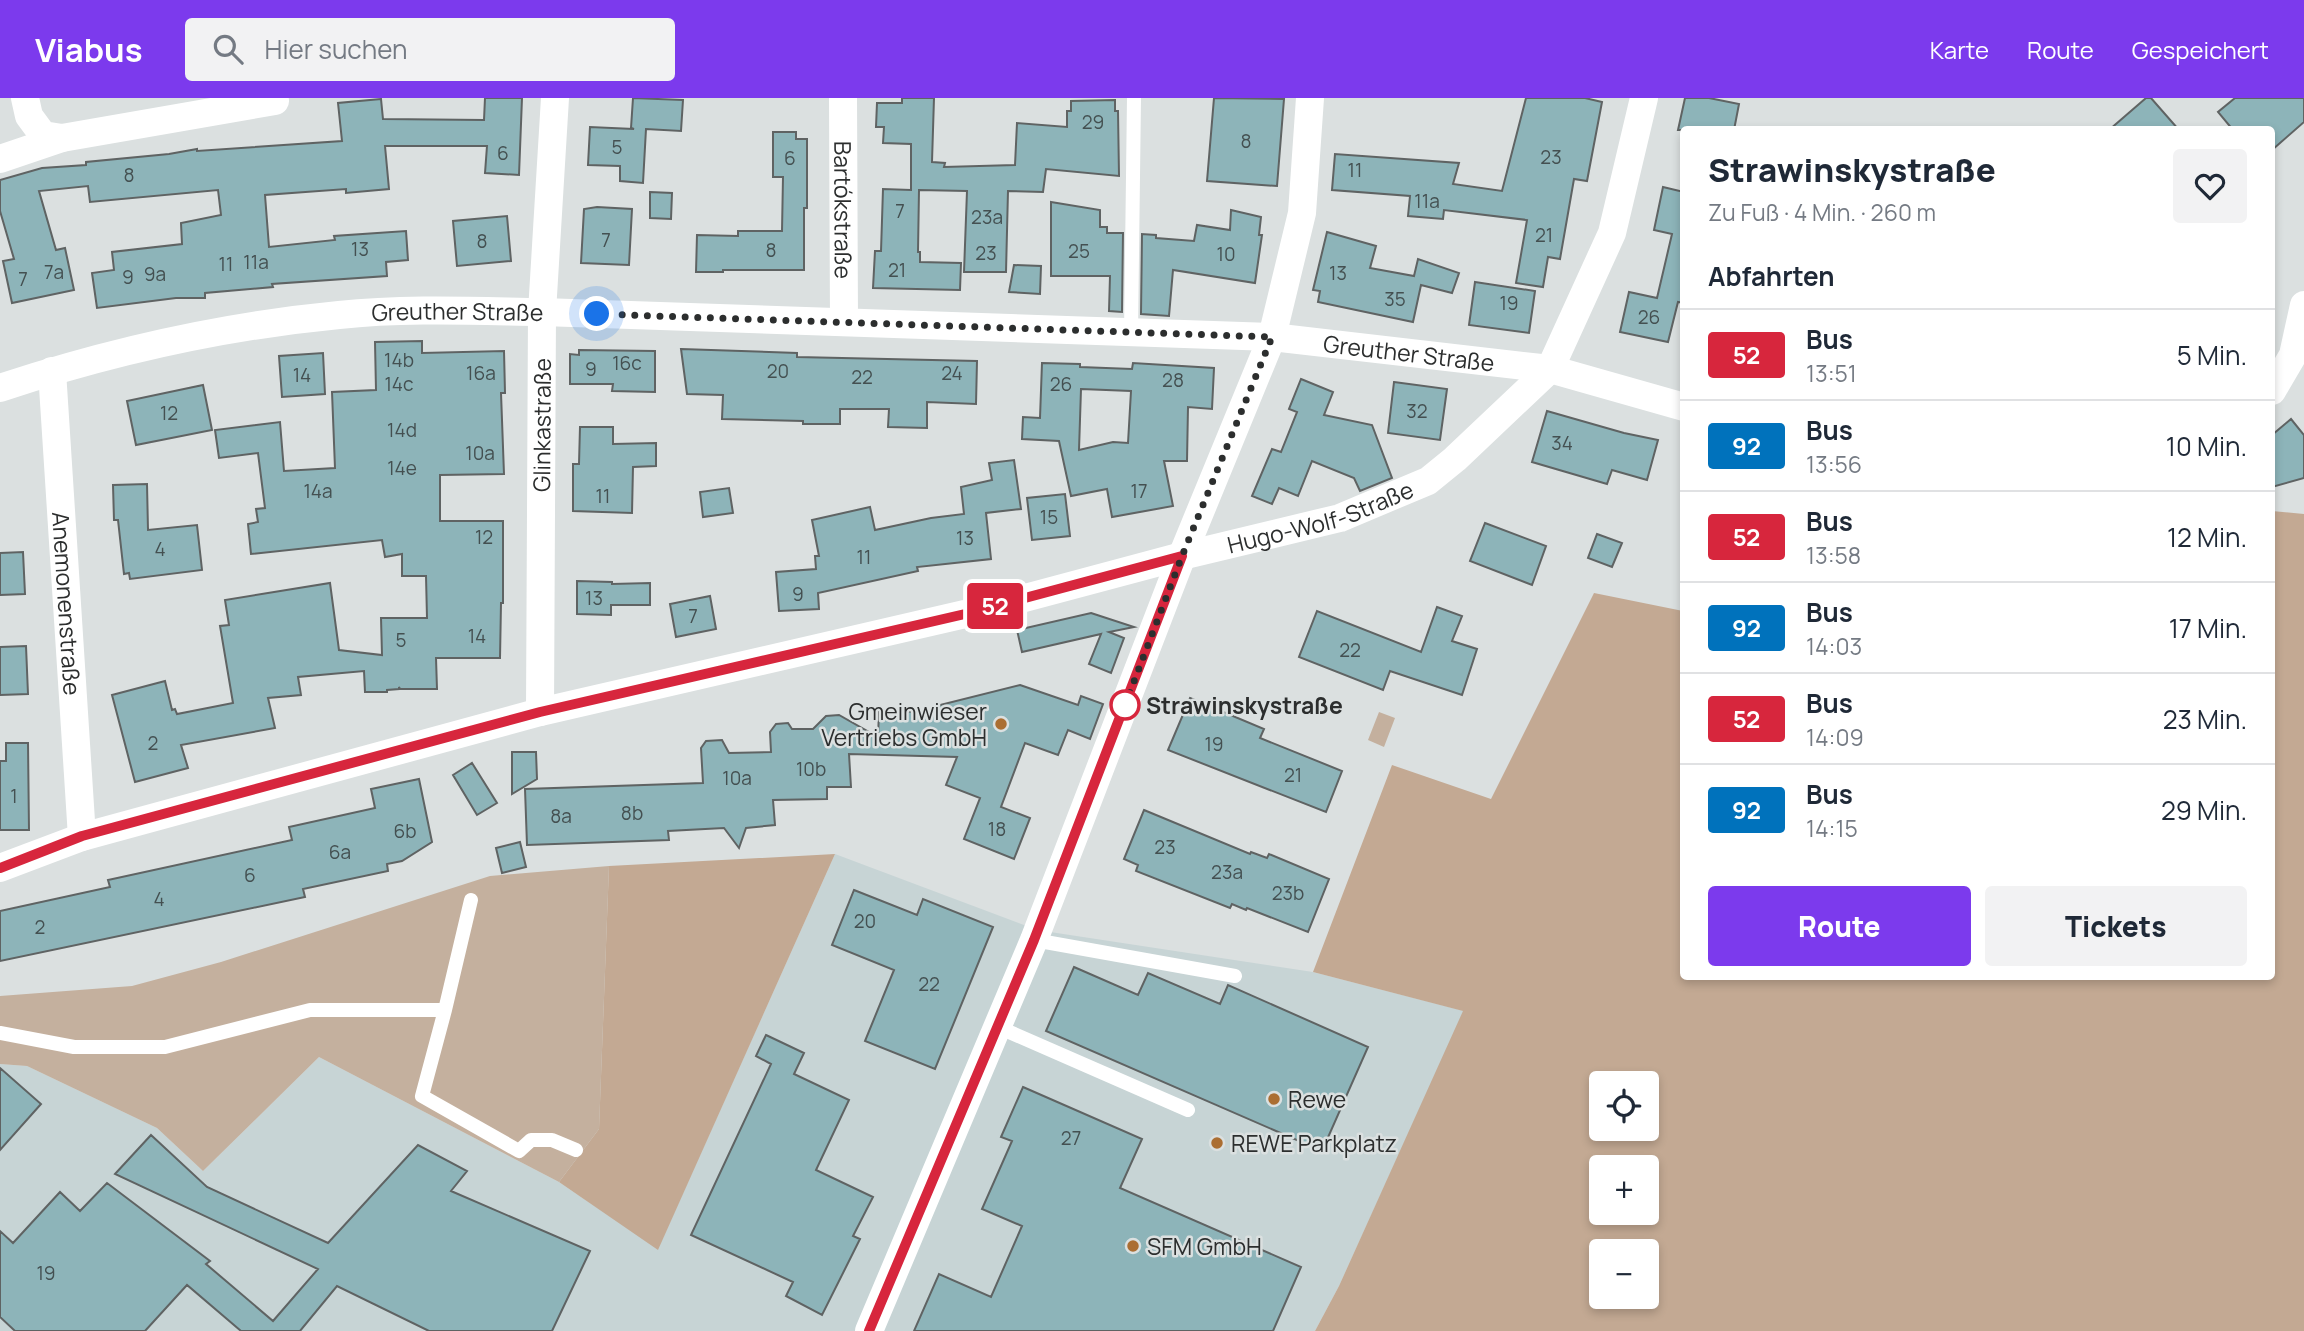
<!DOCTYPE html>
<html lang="de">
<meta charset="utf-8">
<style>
:root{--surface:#fff;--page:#f2f2f3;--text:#1f2937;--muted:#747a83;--line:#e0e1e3;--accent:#7c3aed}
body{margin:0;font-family:Manrope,sans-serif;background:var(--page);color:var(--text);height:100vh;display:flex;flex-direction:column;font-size:26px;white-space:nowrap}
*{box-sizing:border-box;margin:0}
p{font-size:23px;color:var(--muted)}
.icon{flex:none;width:38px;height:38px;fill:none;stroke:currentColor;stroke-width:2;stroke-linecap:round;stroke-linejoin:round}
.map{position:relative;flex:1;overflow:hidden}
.panel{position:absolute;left:1680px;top:28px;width:595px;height:854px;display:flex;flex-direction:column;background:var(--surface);border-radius:7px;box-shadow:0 4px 10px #0003}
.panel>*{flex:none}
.badge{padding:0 14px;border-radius:5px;font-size:24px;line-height:46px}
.fabs{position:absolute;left:1589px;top:973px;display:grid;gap:14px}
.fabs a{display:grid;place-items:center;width:70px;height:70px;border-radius:7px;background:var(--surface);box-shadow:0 4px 10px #0003;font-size:35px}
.you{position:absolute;width:35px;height:35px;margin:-18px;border:5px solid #fff;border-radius:50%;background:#1a73e8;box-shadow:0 0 0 10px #1a73e833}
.map>.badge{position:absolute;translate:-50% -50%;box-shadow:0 0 0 4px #fff}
h2{padding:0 28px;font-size:26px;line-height:63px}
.round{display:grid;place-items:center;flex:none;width:74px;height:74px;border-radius:7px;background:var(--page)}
.head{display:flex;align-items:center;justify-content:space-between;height:119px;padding:0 28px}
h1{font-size:33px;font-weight:800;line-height:52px}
.primary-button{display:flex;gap:14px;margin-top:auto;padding:14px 28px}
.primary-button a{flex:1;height:80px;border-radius:7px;background:var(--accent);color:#fff;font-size:28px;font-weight:800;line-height:80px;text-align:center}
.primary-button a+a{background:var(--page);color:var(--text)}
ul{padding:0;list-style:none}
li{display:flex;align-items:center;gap:21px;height:91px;padding:0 28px;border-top:2px solid var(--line)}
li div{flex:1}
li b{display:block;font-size:26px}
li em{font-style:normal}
li .badge{min-width:77px;font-weight:700;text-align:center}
header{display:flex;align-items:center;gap:42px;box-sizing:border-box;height:98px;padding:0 35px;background:var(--accent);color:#fff}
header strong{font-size:33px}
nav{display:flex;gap:38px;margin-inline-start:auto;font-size:24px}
.search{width:490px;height:63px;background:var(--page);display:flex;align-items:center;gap:18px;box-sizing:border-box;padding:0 24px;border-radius:7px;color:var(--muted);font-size:26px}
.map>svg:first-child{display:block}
.built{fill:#c7d4d5}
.green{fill:#c4b09e}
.forest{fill:#c3a993;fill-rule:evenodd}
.building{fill:#8db4b9;stroke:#5f6363;stroke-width:2;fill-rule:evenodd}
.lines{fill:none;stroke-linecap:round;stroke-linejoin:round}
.service{stroke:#fff;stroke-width:14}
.minor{stroke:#fff;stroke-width:28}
.line-casing{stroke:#fff;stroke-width:16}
.line{stroke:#d7263d;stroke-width:10}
.walk{stroke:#2c2e2e;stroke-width:7;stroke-dasharray:0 12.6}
.stop-dot{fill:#fff;stroke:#d7263d;stroke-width:3.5}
.poi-dot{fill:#ab6e32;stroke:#dbe0e0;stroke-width:2.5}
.labels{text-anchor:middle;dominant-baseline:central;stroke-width:5;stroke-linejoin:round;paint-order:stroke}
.number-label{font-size:19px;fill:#445051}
.street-label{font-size:23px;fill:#2c2e2e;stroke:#dbe0e0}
.stop-label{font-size:23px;font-weight:bold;fill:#2c2e2e;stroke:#dbe0e0;text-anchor:start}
.poi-label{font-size:23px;fill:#2c2e2e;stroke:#dbe0e0;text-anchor:start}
</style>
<header>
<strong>Viabus</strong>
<div class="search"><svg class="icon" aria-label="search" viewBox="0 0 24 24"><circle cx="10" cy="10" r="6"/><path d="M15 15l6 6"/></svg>Hier suchen</div>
<nav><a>Karte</a><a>Route</a><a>Gespeichert</a></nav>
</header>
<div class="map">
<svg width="2304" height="1233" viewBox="0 0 2304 1233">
<rect width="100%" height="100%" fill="#dbe0e0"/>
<path class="built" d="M835,756L1037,832L1313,874L1464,913L1339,1188L1315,1233H0V966L27,968L157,1030L203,1073L319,959L559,1084L658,1151Z"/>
<path class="green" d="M1379,614L1395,620L1384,649L1368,642Z
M609,768L599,1031L559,1084L319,959L203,1073L157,1030L27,968L0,966V898L132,888L221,864L490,778Z"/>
<path class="forest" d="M2272,413L2304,416V1233H1315L1339,1188L1463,913L1313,874L1392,667L1491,701L1594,495L1683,513L1684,878H2272ZM1601,985H1647V1031H1601ZM1601,1069H1647V1115H1601ZM1601,1153H1647V1199H1601Z
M835,756L658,1152L559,1084L599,1031L609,768Z"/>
<path class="building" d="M485,0H522L519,77L485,75L487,48H385L389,91L346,95V91L265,97L269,149L335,142L334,138L406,133L408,162L386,164L387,178L272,186L273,189L205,195V200H176L97,210L92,175L114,172L112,154L182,146L181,125L221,117L218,92L90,104L88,88L39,93L56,152L65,150L74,192L12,205L3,163L14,161L0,113V82L42,70L86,67V64L169,56L197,51V53L342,43L338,5L381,1L383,21L484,22Z
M633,0L683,2L681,33L646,31L643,85L620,83V68L588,67L590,29L634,31L631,30Z
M902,0H934L932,64L945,65L944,69L1015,67L1017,25L1067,29V13H1071V3L1115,2V13H1118L1119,78L1046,71L1043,94L1008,93L1006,174H964L967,93L919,92L918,154H920V164L961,165L960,192L873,190L875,153H881L883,91L911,92V46L883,45L884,29H876L877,5H902Z
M1214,0L1284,1L1277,88L1207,83Z
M1526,0H1585L1602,4L1587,83L1574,81L1560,161L1548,159L1543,189L1516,185L1527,122L1444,112L1443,121L1408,118L1410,98L1332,92L1335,56L1459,65L1453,86L1502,93Z
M1685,0H1709L1739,6L1734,32H1678Z
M2146,0H2151L2179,32H2109Z
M2235,0H2304V24L2272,52V32H2233L2218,14Z
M773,34H796V41H807V110H804V172H723V174H696L697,137L738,138V133H782L783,79H773Z
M1663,89L1684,94V205L1678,204L1668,244L1620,234L1629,194L1657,200L1672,136L1654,132Z
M650,94L672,95L671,121L650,120Z
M1051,104L1100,112V129H1107V135H1123L1122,214L1109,213L1110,178H1051Z
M597,109L632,111L629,167L581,165L584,111Z
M1231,112L1261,119L1259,137H1262L1255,185L1173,172L1169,218L1141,216L1142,136L1156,137V140L1194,143L1197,127L1230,132Z
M507,118L511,163L457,168L453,123Z
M1327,134L1376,148L1370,170L1414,178L1418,161L1459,175L1452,195L1421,187L1413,224L1318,204L1320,193L1313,192Z
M1014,167L1041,168L1040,196L1009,194Z
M1475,184L1535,193L1529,235L1469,227Z
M422,243V255L504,253L505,295H501L504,376L440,377V423H503V505H501L500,560H436L437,591H400L399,589V591L387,592V594H365L364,573L298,579L301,597L268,600L275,630L181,647L188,670L135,684L112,597L165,583L172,612L175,611L177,616L233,605L220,528L229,527L225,502L330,485L339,552L382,557L381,520H427L426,478H402V456L385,459L382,442L251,456L248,426L258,424L256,411L265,410L258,355L219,360L215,332L280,324L284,373L335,370L332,294L376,292L375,244Z
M681,251L797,255V259L977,263L976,306L927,304V330L888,329L889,311H840V326H803V323L722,321L723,297L687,296Z
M579,252L655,253V294L612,293L613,286H570V256L579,257Z
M323,255L325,296L282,299L279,258Z
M1042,265L1080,266V269L1132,271L1133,265L1214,270L1212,311L1188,309L1187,363H1164L1173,408L1112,419L1107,391L1071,398L1059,343L1022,341L1023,319L1040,320ZM1081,291L1131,293L1128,345L1113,344L1079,352Z
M1301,281L1333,294L1324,317L1372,327L1392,380L1360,393L1354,380L1312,363L1298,398L1279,390L1272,406L1252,398L1272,351L1281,354L1297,314L1289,311Z
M1394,284L1447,291L1440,342L1388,335Z
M203,287L212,332L136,347L127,303Z
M1547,313L1624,335L1658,342L1647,382L1612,372L1607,386L1532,364Z
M2291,321L2304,337V380L2272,389V337Z
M580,329H613V346L656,345V368L633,369L632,415L573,413V366H579Z
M1014,362L1021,411L986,415L991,461L917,469L918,473L818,495L819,511L779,513L776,474L816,471L815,458H819L812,422L870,409L875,432L931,420L964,416L961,389L992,382L989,365Z
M147,386L148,432L197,427L202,472L130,481L129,475L124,476L118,422H114L113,387Z
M729,390L733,415L703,419L700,394Z
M1065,396L1070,438L1032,442L1027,400Z
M1485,425L1546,448L1532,487L1470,463Z
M1597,436L1622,445L1612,469L1588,460Z
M23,454L25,496L0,497V455Z
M577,483L612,484V486L650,485V507H611V517L577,516Z
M710,498L716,531L676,539L670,506Z
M1437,509L1462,518L1452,543L1477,551L1462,597L1390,573L1383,592L1299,559L1317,513L1421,554Z
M1091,515L1134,529L1109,534L1124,540L1111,575L1089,566L1101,536L1022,554L1017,532Z
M26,548L28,596L0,597V549Z
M1020,587L1078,607L1081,598L1103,606L1090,641L1068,632L1058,657L1025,645L1001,709L1030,720L1014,761L964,741L980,700L946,687L957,659L849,656L851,689H827V701L773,702L775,727L746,730L739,750L724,730L668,733L669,742L527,747L525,691L703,685L701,650L706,643L722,642L729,655L771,654L770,634L776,626L788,625L792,631H813L826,618L839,617L878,639L879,613L932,614V609Z
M1190,600L1264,631L1260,640L1342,673L1326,714L1168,652Z
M6,645H28L29,732H0V663H6Z
M512,654H536L537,681L512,696Z
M472,665L497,705L477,717L453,677Z
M419,681L432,744L402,763L387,766L388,773L303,791L305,799L0,863V813L110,789L108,782L292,742L289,729L375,710L371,691Z
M1144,712L1250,756L1251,754L1267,760L1269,756L1329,781L1308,834L1247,810L1246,812L1232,806L1230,810L1136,773L1138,767L1124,761Z
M520,744L526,769L502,775L496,750Z
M854,792L917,817L923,801L993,829L935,971L865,943L894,872L832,847Z
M1074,869L1138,897L1148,875L1220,906L1228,887L1368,949L1322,1053L1046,933Z
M766,937L804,955L794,976L849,1002L816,1072L873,1099L853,1138L860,1141L822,1217L786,1198L793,1184L691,1137L771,966L756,958Z
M0,970L41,1006L0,1052Z
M1023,989L1142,1041L1120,1090L1301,1169L1273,1233H914L939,1176L991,1199L1022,1128L982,1111L1012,1043L1001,1039Z
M151,1037L207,1089L328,1145L418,1047L467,1073L451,1093L590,1153L552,1233H429L337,1188L300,1233H241L187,1187L145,1233H15L0,1219V1133L13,1145L60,1094L80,1113L107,1085L210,1163L206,1166L273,1223L318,1171L115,1076Z"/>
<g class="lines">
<path class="service" d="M1131,235L1134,0
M1034,842L1235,878
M445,912L471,802
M998,929L1188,1012
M0,935L74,949H165L310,912H445L422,998L519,1053L531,1042H552L576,1052"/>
<g class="minor">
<path d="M25,0L29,18L43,37L62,40L275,3"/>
<path id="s1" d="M843,0L844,224"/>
<path d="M0,61L62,40"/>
<path id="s2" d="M52,273L82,739"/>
<path id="s3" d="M0,290C109,254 224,228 339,217C406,210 474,213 542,214L1272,239L1550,271L1684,309"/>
<path d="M2272,293L2293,257L2304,207"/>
<path id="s4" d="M540,614L542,214L555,0"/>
<path id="s5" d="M0,770L82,739L540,614L965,516L1182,458L1340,420L1428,383L1455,361L1550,271L1612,135L1644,0"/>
<path d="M869,1233L1034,842L1182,458L1272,239L1302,115L1310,0"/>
</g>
</g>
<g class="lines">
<g class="line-casing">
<path id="line" d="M0,770L82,738L540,614L965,516L1182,458L1034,842L869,1233"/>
</g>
<use href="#line" class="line"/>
<path class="walk" d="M597,216L1272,239L1182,458L1125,607"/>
</g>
<circle class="stop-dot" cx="1125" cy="607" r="14"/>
<g class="poi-dot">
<circle cx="1001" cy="626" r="7"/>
<circle cx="1274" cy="1001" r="7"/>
<circle cx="1217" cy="1045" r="7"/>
<circle cx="1133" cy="1148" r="7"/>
</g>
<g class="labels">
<g class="number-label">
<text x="1093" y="24">29</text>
<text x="1246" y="43">8</text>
<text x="617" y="49">5</text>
<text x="503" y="55">6</text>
<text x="1551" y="59">23</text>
<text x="790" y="60">6</text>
<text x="1355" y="72">11</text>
<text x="129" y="77">8</text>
<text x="1427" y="103">11a</text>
<text x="900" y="113">7</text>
<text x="987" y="119">23a</text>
<text x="1544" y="137">21</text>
<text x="606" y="142">7</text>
<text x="482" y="143">8</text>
<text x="360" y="151">13</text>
<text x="771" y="152">8</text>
<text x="1079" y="153">25</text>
<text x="986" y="155">23</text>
<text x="1226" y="156">10</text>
<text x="256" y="164">11a</text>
<text x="226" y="166">11</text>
<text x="897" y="172">21</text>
<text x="54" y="174">7a</text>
<text x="1338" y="175">13</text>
<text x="155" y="176">9a</text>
<text x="128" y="179">9</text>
<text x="23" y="181">7</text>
<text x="1395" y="201">35</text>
<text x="1509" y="205">19</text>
<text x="1649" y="219">26</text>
<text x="399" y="262">14b</text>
<text x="627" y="265">16c</text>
<text x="591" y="271">9</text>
<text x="778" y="273">20</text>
<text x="481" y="275">16a</text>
<text x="952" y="275">24</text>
<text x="302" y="277">14</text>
<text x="862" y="279">22</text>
<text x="1173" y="282">28</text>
<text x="399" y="286">14c</text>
<text x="1061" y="286">26</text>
<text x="1417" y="313">32</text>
<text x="169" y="315">12</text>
<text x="402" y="332">14d</text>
<text x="1562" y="345">34</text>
<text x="480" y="355">10a</text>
<text x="402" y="370">14e</text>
<text x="318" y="393">14a</text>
<text x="1139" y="393">17</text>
<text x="603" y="398">11</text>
<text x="1049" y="419">15</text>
<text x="484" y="439">12</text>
<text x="965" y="440">13</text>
<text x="160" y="451">4</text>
<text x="864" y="459">11</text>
<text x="798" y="496">9</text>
<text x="594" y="500">13</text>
<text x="693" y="518">7</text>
<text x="477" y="538">14</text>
<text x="401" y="542">5</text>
<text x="1350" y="552">22</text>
<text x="153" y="645">2</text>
<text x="1214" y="646">19</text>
<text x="811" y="671">10b</text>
<text x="1293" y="677">21</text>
<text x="737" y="680">10a</text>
<text x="14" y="698">1</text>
<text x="632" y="715">8b</text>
<text x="561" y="718">8a</text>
<text x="997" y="731">18</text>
<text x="405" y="733">6b</text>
<text x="1165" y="749">23</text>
<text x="340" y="754">6a</text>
<text x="1227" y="774">23a</text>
<text x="250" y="777">6</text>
<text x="1288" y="795">23b</text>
<text x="159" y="801">4</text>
<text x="865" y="823">20</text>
<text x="40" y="829">2</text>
<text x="929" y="886">22</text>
<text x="1071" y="1040">27</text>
<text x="46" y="1175">19</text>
</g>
<g class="street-label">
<text stroke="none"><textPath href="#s1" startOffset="112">Bartókstraße</textPath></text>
<text stroke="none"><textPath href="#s3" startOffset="466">Greuther Straße</textPath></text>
<text stroke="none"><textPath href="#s3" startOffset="1419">Greuther Straße</textPath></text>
<text stroke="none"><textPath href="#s4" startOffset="287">Glinkastraße</textPath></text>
<text stroke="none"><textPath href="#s5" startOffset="1367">Hugo-Wolf-Straße</textPath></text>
<text stroke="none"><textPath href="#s2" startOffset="233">Anemonenstraße</textPath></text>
</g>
<g class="stop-label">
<text x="1146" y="607">Strawinskystraße</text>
</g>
<g class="poi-label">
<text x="987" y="613" text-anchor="end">Gmeinwieser<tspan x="987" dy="26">Vertriebs GmbH</tspan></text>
<text x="1288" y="1001">Rewe</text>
<text x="1231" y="1045">REWE Parkplatz</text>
<text x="1147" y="1148">SFM GmbH</text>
</g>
</g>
</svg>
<div class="fabs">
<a><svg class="icon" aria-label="locate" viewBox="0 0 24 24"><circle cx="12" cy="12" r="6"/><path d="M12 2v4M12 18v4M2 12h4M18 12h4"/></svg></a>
<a>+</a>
<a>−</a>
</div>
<div class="you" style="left:597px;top:216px"></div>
<b class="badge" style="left:995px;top:508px;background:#d7263d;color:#fff">52</b>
<section class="panel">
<div class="head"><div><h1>Strawinskystraße</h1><p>Zu Fuß · 4 Min. · 260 m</p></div><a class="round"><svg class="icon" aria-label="heart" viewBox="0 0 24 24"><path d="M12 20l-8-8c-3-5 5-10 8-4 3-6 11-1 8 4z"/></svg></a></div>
<h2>Abfahrten</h2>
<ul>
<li><span class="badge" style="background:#d7263d;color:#fff">52</span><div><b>Bus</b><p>13:51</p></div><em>5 Min.</em></li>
<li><span class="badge" style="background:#0072bc;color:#fff">92</span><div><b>Bus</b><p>13:56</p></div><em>10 Min.</em></li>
<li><span class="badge" style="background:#d7263d;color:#fff">52</span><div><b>Bus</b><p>13:58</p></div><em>12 Min.</em></li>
<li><span class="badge" style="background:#0072bc;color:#fff">92</span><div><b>Bus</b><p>14:03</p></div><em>17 Min.</em></li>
<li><span class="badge" style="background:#d7263d;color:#fff">52</span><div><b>Bus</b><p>14:09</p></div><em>23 Min.</em></li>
<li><span class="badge" style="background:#0072bc;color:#fff">92</span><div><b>Bus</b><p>14:15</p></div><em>29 Min.</em></li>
</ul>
<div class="primary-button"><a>Route</a><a>Tickets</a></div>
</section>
</div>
